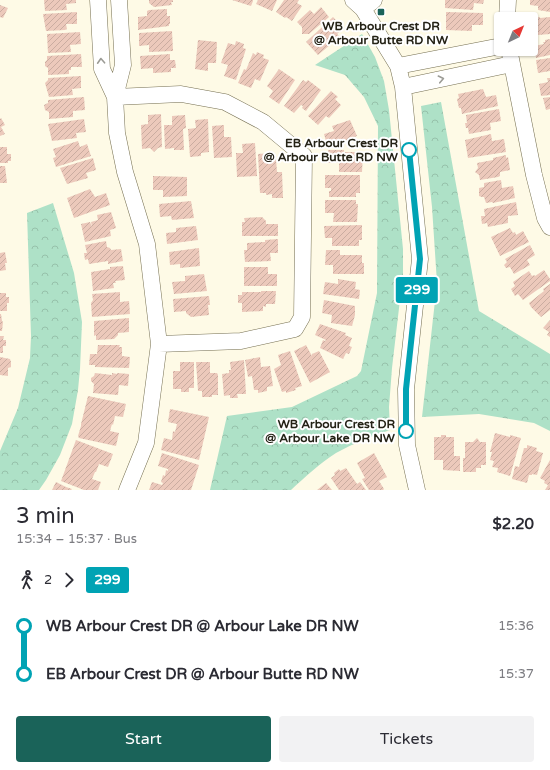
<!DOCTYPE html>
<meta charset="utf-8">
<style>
:root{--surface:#fff;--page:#f2f2f3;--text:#2b2b33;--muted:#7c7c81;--accent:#1a6359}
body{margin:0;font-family:"Varela Round",sans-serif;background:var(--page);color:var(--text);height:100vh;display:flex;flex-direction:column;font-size:15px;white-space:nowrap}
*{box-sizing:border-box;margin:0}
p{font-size:13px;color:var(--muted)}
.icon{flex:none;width:22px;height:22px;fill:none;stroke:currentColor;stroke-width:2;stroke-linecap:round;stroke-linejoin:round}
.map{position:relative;height:490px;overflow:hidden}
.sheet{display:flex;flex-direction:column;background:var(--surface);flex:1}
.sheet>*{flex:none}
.badge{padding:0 8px;border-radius:3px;font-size:14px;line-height:26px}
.needle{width:26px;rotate:43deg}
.fabs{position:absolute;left:494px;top:12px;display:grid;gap:8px}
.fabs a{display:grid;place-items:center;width:44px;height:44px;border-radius:4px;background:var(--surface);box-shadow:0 1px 3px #0004;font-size:20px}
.map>.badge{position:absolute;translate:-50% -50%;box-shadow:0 0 0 2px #fff}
.legs{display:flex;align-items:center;gap:6px;height:44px;padding:0 16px;font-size:13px}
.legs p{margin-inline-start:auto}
.headline{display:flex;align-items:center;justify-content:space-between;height:68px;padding:0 16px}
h1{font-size:22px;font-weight:600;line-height:30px}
.action{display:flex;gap:8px;margin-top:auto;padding:8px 16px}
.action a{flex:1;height:46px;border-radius:4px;background:var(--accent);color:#fff;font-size:16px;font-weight:600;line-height:46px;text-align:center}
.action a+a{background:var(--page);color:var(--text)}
ul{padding:0 16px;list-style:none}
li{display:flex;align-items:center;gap:14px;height:48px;font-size:15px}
li i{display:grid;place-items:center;width:6px;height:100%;margin:0 5px;background:currentColor}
li i::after{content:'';width:10px;height:10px;margin:-5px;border:3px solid;border-radius:50%;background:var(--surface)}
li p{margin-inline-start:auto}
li:first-child i{background:linear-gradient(#0000 50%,currentColor 0)}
li:last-child i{background:linear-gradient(currentColor 50%,#0000 0)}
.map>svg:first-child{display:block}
.forest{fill:url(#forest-crowns)}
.building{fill:url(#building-hatch)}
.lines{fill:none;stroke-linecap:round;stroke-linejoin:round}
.minor-casing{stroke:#767052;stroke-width:17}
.minor{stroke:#fff;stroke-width:16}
.oneway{stroke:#9c9c96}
.line-1-casing{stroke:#fff;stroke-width:9}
.line-1{stroke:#00a3b4;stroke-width:6}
.poi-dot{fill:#1a6359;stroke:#fff;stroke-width:1.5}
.stop-1-dot{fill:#fff;stroke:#00a3b4;stroke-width:2}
.labels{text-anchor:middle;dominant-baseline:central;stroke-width:4;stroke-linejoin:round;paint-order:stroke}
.poi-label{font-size:12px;font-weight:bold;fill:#242216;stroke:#fff}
.stop-label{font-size:12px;font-weight:bold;fill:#242216;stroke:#fff;text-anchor:end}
</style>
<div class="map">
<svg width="550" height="490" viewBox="0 0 550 490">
<defs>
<pattern id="forest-crowns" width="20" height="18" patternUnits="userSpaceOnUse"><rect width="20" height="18" fill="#aee1c7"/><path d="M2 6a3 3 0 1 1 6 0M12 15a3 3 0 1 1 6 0" fill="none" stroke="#96c1aa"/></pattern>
<pattern id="building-hatch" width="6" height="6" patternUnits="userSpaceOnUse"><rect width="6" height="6" fill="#ecc9bb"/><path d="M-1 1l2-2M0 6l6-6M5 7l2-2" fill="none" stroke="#caaca0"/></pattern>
</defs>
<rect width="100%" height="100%" fill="#fefae6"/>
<path class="forest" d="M362,34L375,57L384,81L389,110L403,249V274L392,368L389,407L390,430C372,436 354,443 336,453C320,463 305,477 291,490H210L227,416L292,407L357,376L361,371L377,293L378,126L364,97L345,75L315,65Z
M441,102L479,311L550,354V431L534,423L479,414L422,417L437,283L432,207L421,106Z
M53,203L74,273L82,322L80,369L78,390L72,424L60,455L46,480L39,490H0V451L18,408L30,358L31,336L27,213Z"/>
<path class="building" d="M44,0H76V3L66,4L67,10L45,11Z
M149,0H173V2H171L172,5L154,7L149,3Z
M232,0H253V1L251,6Z
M258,0H277L272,11L256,4Z
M284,0H299L297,3L302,6L292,21L286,17L285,18L276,12Z
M445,0H484L483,4L474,3L473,10L445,8Z
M530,0H550V12L538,10V6L530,5Z
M0,5L8,8L3,18L0,17Z
M321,7L329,17L309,34H302V27L297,22L310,10L314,14Z
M167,9V16H170V24H169V26L138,30V17L147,16V11L149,10Z
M77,12V24H66L67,29L65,30L46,31L43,14Z
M446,12L483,13V25H472V31L446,30Z
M333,17L344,28L337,34L339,36L336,40L318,55L306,42Z
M540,17V18L550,17V34L538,35L537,29H531V18Z
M172,31L173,51L149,52V45L139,46V33Z
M80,32L81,44L70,45L71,52L48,53L47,34Z
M550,39V55L536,58L534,46L544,44L543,42H545V40Z
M198,40L217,42L216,63H208V71L195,69Z
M236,41L244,44L243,48L246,49L236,80L224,76L228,65L221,63L228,43L235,45Z
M257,52L264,55L263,58L269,60L260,81L255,79L251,88L238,83L244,69L246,70L253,53L256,55Z
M81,54L82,67H71V70H69V74L48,75V68L45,66V62L47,60V56Z
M170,54V60H175L176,68H171V72L153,73V68L141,69L140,56Z
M550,58V71L538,73L536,60Z
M279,69L295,80L279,104L269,97L273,91L267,86Z
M81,76V88L72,89L73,95L49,97L45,83L48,80V78Z
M547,78H550V95L541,96L539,84L548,82Z
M303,80L306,82L308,80L321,90L306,111L302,108L303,106L301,105L294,113L284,106Z
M483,89L486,97L496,95L498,106L462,114L461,108H459L457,99L459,98L458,94Z
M331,91L338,97L335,99L341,105L329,118L326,116L318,125L308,116Z
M84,97L85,110L73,111V117L49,119V112L45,110L44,105L48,103V100Z
M550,97V109L546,110L543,98Z
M499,109L501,121L490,123L491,130L469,134L468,128H466L465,123H467L466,115Z
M161,114L162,147L158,148L154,152L150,148L142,149L141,125L148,124V115Z
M185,115L186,128L183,129L184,150H174V148L165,149L164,125H172V116Z
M1,118L5,125L1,127L5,134L0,136V119Z
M84,119L86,132L76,133L77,138L52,141L48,124Z
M208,119L209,152L201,153V156L190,157L188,129L196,128L195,120Z
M350,120L357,136L328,148L324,134L334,131L332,126Z
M224,125V137H231L232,157L214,158L212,126Z
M491,134L492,141L504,139L506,152L468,158L465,140Z
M78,141L80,147L87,144L91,156L56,167L53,158L56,157L53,149Z
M255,143L257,176L237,177L236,153H243L242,144Z
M0,147H7V154H11V161H8V163H0Z
M328,150H344V152H363L362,172H339V163H328Z
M271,153V159H276L277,172H282L283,198H272V194L266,195V193H260L258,154Z
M506,155V158L508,157L510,170L500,172V176L498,177L480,180L479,175L475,172L478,168L477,163L493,160V158Z
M93,158L96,170L86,173L88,178L67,184L60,168Z
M0,166H5L7,183H0Z
M325,175H360V193H356V197H329V191H331V188H325Z
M153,176L187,177V196L163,197V190H153Z
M501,180L502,188L513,186L515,198L493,203L492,202L486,203L484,197H482L479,196V188L484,187V183Z
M90,189L95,197L106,193L110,205L74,218L67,198Z
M325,200H356V204H358L357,222H333L334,213H325Z
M191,201L194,218L172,220L171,216L160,217L159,204Z
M516,202L518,215L508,216V223L488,227L487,223L482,224L481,216H485L484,209Z
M111,212L116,228L110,230L111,236L85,242L81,224L90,222L92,227L91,222L98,220L97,215Z
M262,217L266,221V224H278V236H242V222H245L244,218Z
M362,225V240H359V246H332V238H325L324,226Z
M196,226L198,240L167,244L166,233L176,232V228Z
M510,228L513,233L515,232L516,235L523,231L529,242L500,256L491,237Z
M278,239V253H270L271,261L245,262L244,250H247V243L265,242V240Z
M106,241L107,247L110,248L111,250L121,249L123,261L108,264V261L89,264L88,259L85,260L84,253H87L85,245Z
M530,245L535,255L527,260L530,265L514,274L510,267L506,268L504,265L507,262L505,259Z
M199,248L200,266L180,268V264L170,265L169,252Z
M326,250H340V255H362V263H364V274H333V265H325Z
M5,252L7,263H5L6,270L0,271V253Z
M123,266L125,280L115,281L116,283H113L114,288L93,291L91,272L110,269V267Z
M244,267H268V274H277V286H244Z
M544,270L550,279V281L523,300L518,294L515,296L511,289L515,286L513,282L529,271L532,276L534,275L535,276Z
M204,274L207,291L174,294L172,282L185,281V276Z
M338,279L356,282L355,289L360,290L359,299L323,294L325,282L338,284Z
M550,284V310L541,317L531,307L529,303L544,291L543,289Z
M261,291H276L275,304H266V307L263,306V311L242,312V303H238V295H242V292H261Z
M120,292V302L129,301L130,314L92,317L91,303L93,300L92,294Z
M0,293H6V297H9V303H7V311H0Z
M209,296L210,305H208L209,315L191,317L186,313V311L174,312L173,299Z
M324,300L355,306V315L352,326L331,323L332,315L322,313Z
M0,314H1L2,321L3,322L2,331H0Z
M129,318V332L118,333V335L114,339L96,340V335L94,336V321Z
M550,320V337L547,335L549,332L543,328Z
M320,324L346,333L345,335L352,338L349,346L352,347L349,354L346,353L343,359L320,348L323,340L325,341L326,340L315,335Z
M0,336H4L3,340H6V346H3V353H0Z
M98,345H120L119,347H122V356L130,357L129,368L95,367V365H89L90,354H97Z
M306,345L312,356V354L319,351L330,372L310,383L294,351Z
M290,351L302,386L295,388L296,390L286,393V391L282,392L274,369L281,365L278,355Z
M0,357L10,359L11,362V367L8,368V376L0,375Z
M260,357L261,367L270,366L273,386L267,387V391L258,393V390H254L252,376L248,377L245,360Z
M244,360L246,394H237L238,398H230V395L224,396L222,374L229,373V370H231L230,362Z
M180,362H194V388H189V392H181V389H173V371H180Z
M196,362H210V373H217L218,375V395H212V397H202V391H198Z
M95,373L112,375V373L117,374V373L129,374L128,386L119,385L118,395L93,393L94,384L91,381V378L94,376Z
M88,396L126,404L123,417L115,416L113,425L112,424L110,431L119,433L116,446L79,438L78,436L81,426V424Z
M170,409L209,417L199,460L161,450L164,438L172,440L173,431L175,432L177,424L168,422Z
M495,433L510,437V435L521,438L510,476L497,472L498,468L492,467L494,461L490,460L492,452H490Z
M441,435H446V437H454V456H460V471L443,470V460H434V437H441Z
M477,438L480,442H486V465H481V468H476V472H463V458H465V442H473Z
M76,440L113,454L108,467L99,464L96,472H95L92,479L101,482L98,490H84L61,481Z
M527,445L537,448L536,451L543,453L537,475L532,474V475H529L527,483L512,479L515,466L519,467L524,448H527Z
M162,453L199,465L191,490H149L152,482L162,485L163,483L161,482L163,475L165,476L166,470L168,471V469L158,466Z
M374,453L387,477L379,481L384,489L383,490H369L362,479L365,478L357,463Z
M550,460V490H545L548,485L544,483L545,481L540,478Z
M346,468L357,484L360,482L366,490H339L331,478L335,475L334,473L339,469L340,471Z
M56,482L66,487L72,489L71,490H52Z
M326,483L332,490H317Z"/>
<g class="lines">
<g class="minor-casing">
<path id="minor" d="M98,0L102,69L115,97
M353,0L363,9L398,66L403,87L420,259L406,389L407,445L417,490
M363,9L374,0
M507,19L508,0
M509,49L534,175L545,218L550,227
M398,66L501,46
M403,87L512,64
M115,97L181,94L225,102L263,122L304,156L302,317L295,329L241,341L159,344L147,244L125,172L117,133L115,97L123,65L119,0
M127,490L146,443L159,344"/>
</g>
<use href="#minor" class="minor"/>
</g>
<defs><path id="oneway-chevron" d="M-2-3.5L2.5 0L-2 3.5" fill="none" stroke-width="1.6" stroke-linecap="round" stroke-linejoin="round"/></defs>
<g class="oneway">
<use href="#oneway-chevron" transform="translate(101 61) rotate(-93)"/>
<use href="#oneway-chevron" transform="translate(441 79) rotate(-12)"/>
</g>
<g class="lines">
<g class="line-1-casing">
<path id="line-1" d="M406,431V389L420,259L409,150"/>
</g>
<use href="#line-1" class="line-1"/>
</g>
<rect class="poi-dot" x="377" y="8" width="8" height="8" rx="2"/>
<g class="stop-1-dot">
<circle cx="409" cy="150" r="7"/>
<circle cx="406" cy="431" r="7"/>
</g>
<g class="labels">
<g class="poi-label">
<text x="381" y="26">WB Arbour Crest DR<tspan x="381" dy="14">@ Arbour Butte RD NW</tspan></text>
</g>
<g class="stop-label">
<text x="398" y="143">EB Arbour Crest DR<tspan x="398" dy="14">@ Arbour Butte RD NW</tspan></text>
<text x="395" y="424">WB Arbour Crest DR<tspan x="395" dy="14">@ Arbour Lake DR NW</tspan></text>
</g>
</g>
</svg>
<div class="fabs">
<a><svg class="needle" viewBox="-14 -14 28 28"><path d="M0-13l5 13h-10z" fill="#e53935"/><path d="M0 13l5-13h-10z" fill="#7c7c81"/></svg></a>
</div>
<b class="badge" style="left:417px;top:290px;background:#00a3b4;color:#fff">299</b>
</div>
<section class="sheet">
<div class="headline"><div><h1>3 min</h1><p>15:34 – 15:37 · Bus</p></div><b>$2.20</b></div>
<div class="legs"><svg class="icon" aria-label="walk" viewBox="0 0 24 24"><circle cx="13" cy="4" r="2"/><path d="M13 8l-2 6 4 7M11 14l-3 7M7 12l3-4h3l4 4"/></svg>2<svg class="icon" aria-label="forward" viewBox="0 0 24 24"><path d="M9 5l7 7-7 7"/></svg><b class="badge" style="background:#00a3b4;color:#fff">299</b></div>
<ul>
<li><i style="color:#00a3b4"></i><b>WB Arbour Crest DR @ Arbour Lake DR NW</b><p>15:36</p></li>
<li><i style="color:#00a3b4"></i><b>EB Arbour Crest DR @ Arbour Butte RD NW</b><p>15:37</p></li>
</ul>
<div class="action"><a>Start</a><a>Tickets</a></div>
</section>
